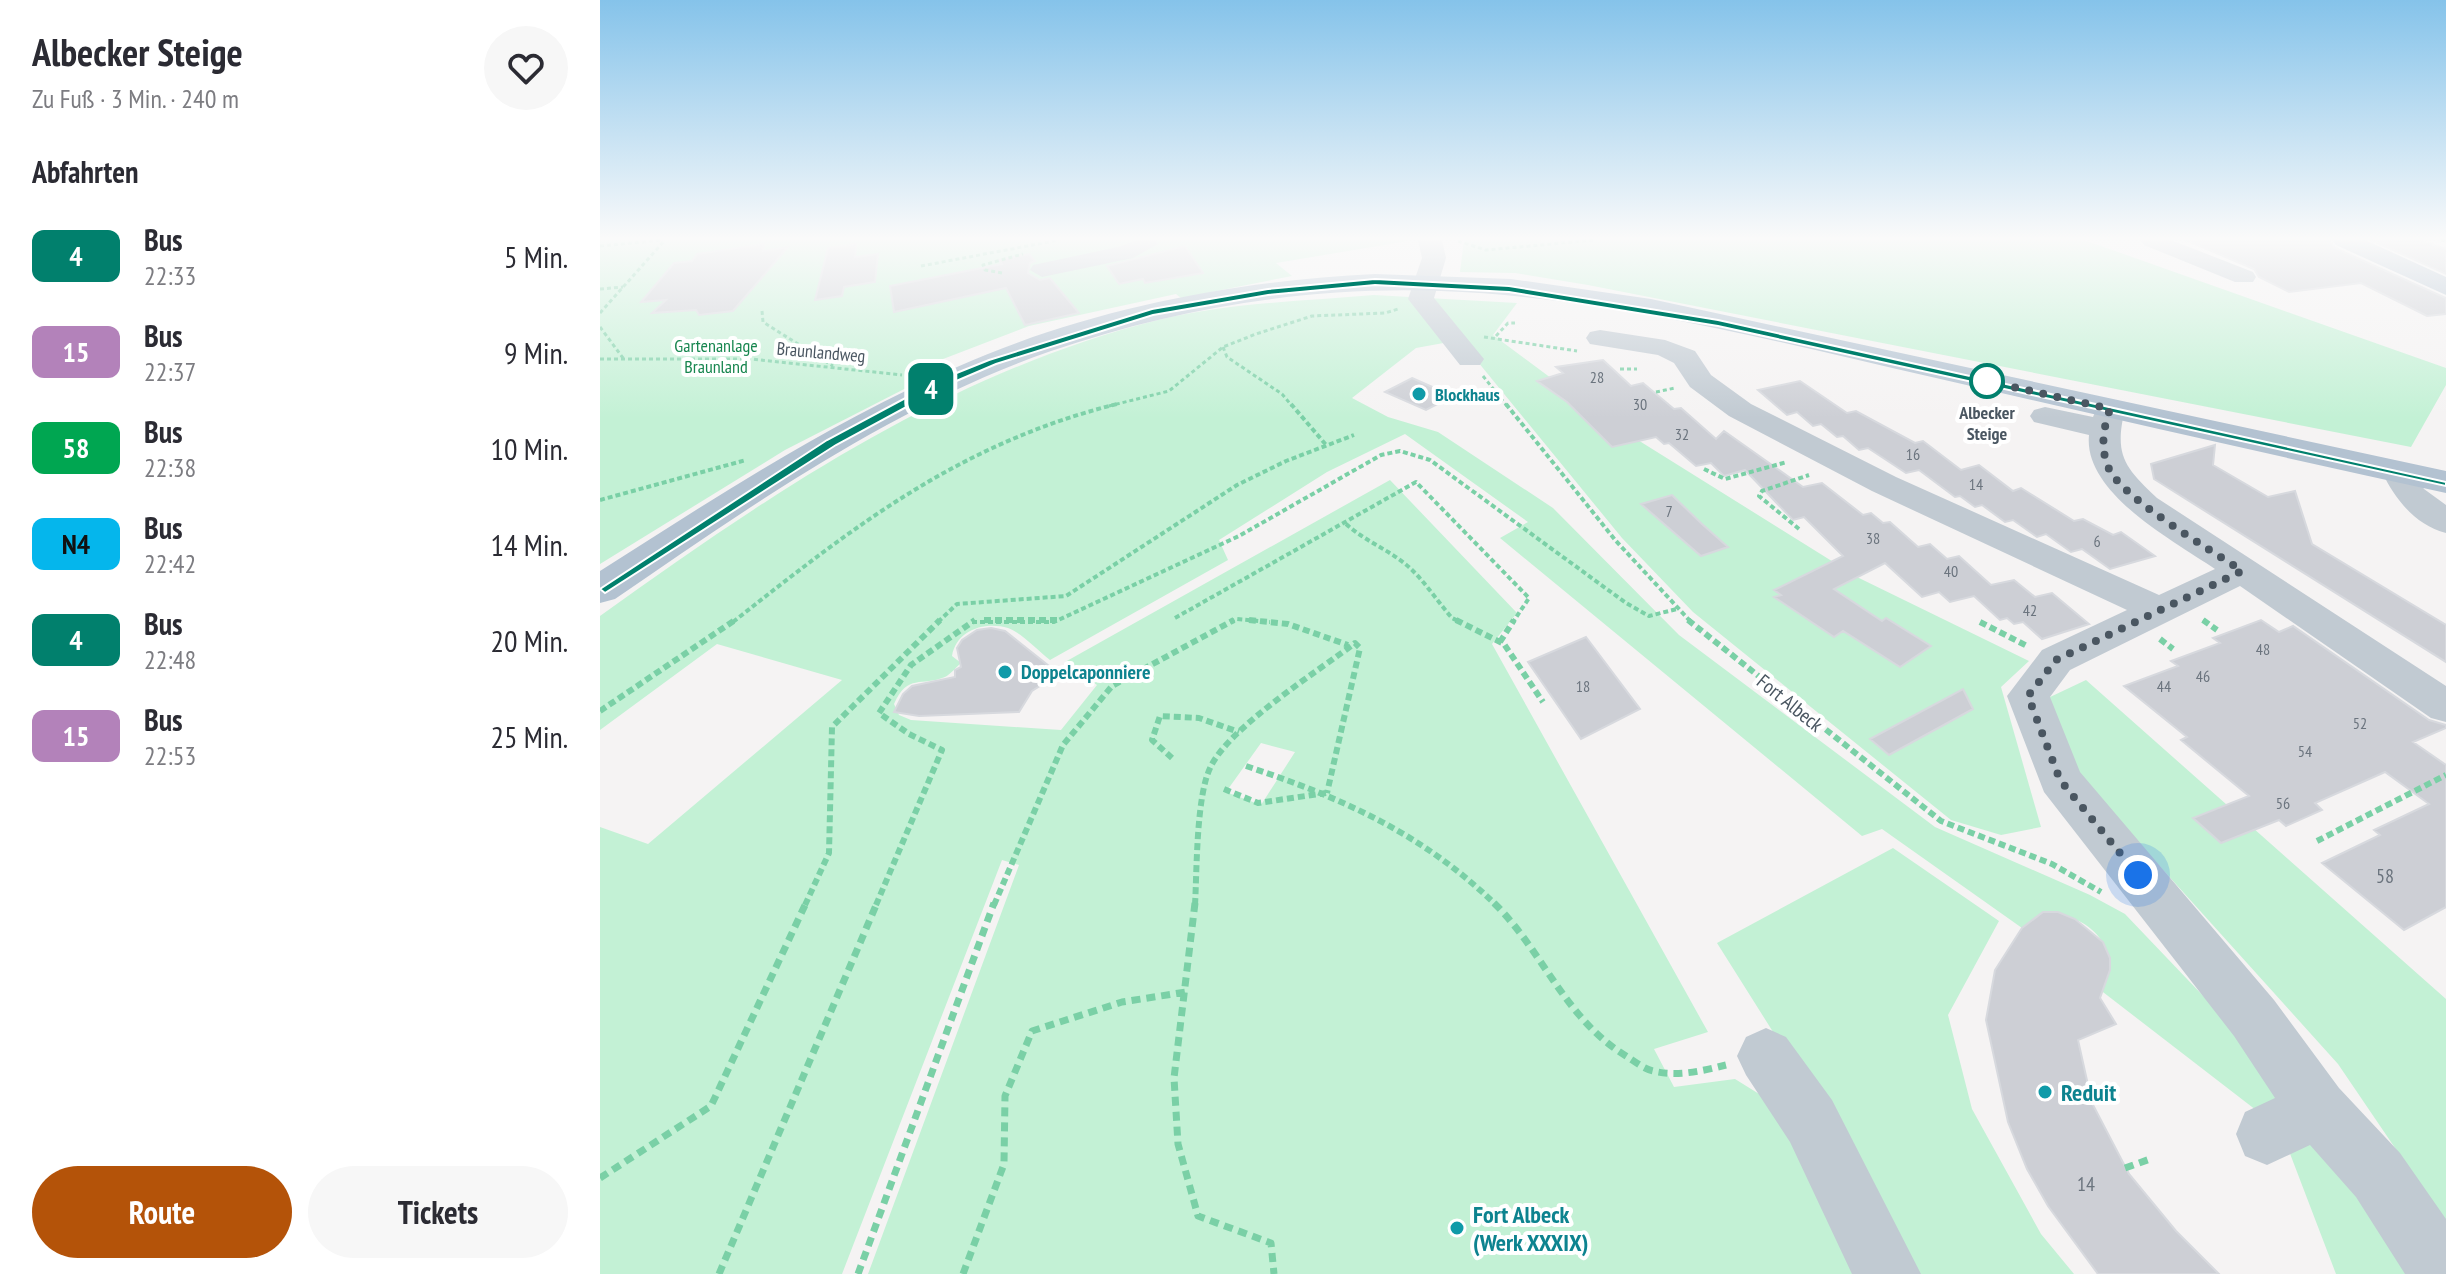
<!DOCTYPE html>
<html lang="de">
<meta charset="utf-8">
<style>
:root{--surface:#fff;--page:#f7f7f7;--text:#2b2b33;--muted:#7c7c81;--accent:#b45309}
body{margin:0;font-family:"PT Sans Narrow",sans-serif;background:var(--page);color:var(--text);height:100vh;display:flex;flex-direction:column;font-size:30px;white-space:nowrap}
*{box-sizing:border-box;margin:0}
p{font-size:26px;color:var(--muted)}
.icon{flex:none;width:44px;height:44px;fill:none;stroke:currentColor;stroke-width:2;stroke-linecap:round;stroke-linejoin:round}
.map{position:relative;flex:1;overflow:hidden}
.drawer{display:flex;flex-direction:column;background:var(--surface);width:600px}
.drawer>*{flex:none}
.badge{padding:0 16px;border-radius:12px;font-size:28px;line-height:52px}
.you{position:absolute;width:40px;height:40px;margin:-20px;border:6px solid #fff;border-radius:50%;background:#1a73e8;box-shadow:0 0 0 12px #1a73e833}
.map>.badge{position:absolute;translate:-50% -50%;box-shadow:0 0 0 4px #fff}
h2{padding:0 32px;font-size:30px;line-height:72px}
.round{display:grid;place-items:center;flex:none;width:84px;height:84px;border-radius:42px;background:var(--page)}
.overview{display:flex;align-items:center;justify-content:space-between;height:136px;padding:0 32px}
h1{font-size:38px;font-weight:600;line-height:60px}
.cta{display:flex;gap:16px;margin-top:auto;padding:16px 32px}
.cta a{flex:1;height:92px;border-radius:48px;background:var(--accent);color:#fff;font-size:32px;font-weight:600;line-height:92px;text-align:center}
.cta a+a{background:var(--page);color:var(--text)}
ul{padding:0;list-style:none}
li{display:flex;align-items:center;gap:24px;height:96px;padding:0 32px}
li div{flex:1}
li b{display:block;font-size:30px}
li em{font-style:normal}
li .badge{min-width:88px;font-weight:700;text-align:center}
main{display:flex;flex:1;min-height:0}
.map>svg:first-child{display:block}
.green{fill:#c3f1d5;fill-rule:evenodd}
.building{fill:#cdcfd5;stroke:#d7d9de;stroke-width:2}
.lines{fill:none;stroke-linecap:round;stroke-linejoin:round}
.path-far3{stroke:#7ad0a6;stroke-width:3;stroke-dasharray:4 3;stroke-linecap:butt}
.path-far2{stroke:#7ad0a6;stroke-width:4;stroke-dasharray:5 3;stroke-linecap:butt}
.path-far1{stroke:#7ad0a6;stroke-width:6;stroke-dasharray:7 4;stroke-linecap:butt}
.path{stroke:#7ad0a6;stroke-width:7;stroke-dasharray:9 6;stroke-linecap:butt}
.minor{fill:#c1cad2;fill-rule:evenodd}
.major{fill:#b3c2d1;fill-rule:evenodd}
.line{fill:#01806d;stroke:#fff;stroke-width:2}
.walk{stroke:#4a5661;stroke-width:8;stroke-dasharray:0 14.4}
.stop-dot{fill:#fff;stroke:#01806d;stroke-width:4}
.culture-dot{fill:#0f9aa8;stroke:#fff;stroke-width:3}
.labels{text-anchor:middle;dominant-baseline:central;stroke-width:8;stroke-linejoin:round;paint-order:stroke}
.number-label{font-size:16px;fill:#6b747e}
.far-park-label{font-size:18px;fill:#17864f;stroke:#fff}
.far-street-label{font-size:18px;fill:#4a5661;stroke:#fff}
.far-culture-label{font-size:18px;font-weight:bold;fill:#0d838f;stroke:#fff;text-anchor:start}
.far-stop-label{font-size:18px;font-weight:bold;fill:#4a5661;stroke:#fff}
.culture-label{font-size:20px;font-weight:bold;fill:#0d838f;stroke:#fff;text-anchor:start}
.street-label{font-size:20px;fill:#4a5661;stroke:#fff}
.near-number-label{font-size:20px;fill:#6b747e}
.near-culture-label{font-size:24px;font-weight:bold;fill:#0d838f;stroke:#fff;text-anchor:start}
</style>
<main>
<section class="drawer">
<div class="overview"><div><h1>Albecker Steige</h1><p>Zu Fuß · 3 Min. · 240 m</p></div><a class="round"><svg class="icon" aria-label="heart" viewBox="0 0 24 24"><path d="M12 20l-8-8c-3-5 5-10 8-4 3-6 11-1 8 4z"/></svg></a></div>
<h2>Abfahrten</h2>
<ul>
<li><span class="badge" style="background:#01806d;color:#fff">4</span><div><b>Bus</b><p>22:33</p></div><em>5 Min.</em></li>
<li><span class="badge" style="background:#b382ba;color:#fff">15</span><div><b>Bus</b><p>22:37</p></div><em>9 Min.</em></li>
<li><span class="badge" style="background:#00a651;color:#fff">58</span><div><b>Bus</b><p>22:38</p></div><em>10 Min.</em></li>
<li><span class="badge" style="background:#05b6ec;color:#111">N4</span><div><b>Bus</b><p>22:42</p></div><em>14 Min.</em></li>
<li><span class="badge" style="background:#01806d;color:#fff">4</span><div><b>Bus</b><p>22:48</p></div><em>20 Min.</em></li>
<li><span class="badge" style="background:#b382ba;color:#fff">15</span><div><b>Bus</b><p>22:53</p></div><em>25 Min.</em></li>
</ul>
<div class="cta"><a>Route</a><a>Tickets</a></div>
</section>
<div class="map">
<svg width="1846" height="1274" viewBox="0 0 1846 1274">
<rect width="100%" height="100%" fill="#f5f3f3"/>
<path class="green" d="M0,240H805L808,241L676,263L692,276L581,298L576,294L429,326L317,369L314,384L185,450L0,564Z
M864,240H1484L1846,368V385L1811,447L988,285L915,273L860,272Z
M774,295L917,303L893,335L1017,427L1259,578L1429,661L1401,687L1441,827L1401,835L1351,820L1093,612L1022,538L860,340L816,348L752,398L788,417L838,432L953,508L1079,635L1335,827L1490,895L1525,914L1671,1067L1685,1106L1665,1117L1499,989C1522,964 1503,930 1474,919C1465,915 1453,914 1443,912L1422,928L1282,829L1262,836L900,538L928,522L805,434L727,472L619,540L628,560L450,660C438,651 422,633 408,628C385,621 356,630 352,656L361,663C356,667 351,674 345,677C321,687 308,673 294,704L299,715L311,720L461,730L497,685L465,662L790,480L917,613L892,644L1108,1032L1054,1049L1074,1087L1135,1079L1180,1107L1267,1274H268L419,865L402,860L242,1274H0V827L48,844L242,680L117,644L0,730V616C171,493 350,372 558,320C627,303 703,301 774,295ZM661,743L695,752L661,805L626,792Z
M1486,680L1846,999V1223L1738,1064L1474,771L1448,698Z
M1293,848L1399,921L1348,1015L1372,1109L1441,1234L1474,1274H1308L1221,1108L1117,943Z
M1702,1136L1731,1149L1814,1274H1736L1689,1151Z"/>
<path class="building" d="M1585,240H1729L1735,248L1846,298V314L1827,316L1761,283L1689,292L1659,277L1654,269Z
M1771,240H1819L1846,249V274Z
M164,244L163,251L188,247L133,311L99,315L96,310L52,313L66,300L41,302L74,263L92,261L97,254Z
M256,244L255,257L278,254L275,282L244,287L242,296L215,300L228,248Z
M585,246L603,273L545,283L543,279L519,284L507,266Z
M429,254L435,261L430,263L428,273L440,280L450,278L479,313L425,325L406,288L294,312L290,286L402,264L399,260Z
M1003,360L1031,386L1043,383L1074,409L1081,408L1116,439L1124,431L1203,487L1222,483L1263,515L1271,513L1283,523L1290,522L1318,547L1330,544L1347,559L1359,556L1391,585L1414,580L1435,597L1452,593L1489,624L1442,639L1423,622L1414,624L1407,618L1400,620L1374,596L1350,602L1339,592L1322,597L1285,563L1234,589L1282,621L1286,618L1331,646L1300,667L1243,631L1234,637L1174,597L1181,595L1174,590L1243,556L1204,517L1193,520L1145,470L1124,476L1111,463L1096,466L1069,443L1064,444L1056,437L1012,447L967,402L937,381L963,373L956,367Z
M812,378L853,396L826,410L785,392Z
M1200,381L1247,413L1256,411L1315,443L1323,441L1361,470L1379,465L1413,491L1421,488L1474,521L1483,519L1513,535L1521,532L1555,556L1510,569L1482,549L1471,552L1446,534L1437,537L1413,520L1405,522L1382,505L1375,507L1360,496L1355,497L1319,470L1306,473L1268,448L1259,450L1243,436L1237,437L1221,424L1213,426L1197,412L1187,415L1158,390Z
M1615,445L1613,465L1668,497L1695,491L1712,544L1846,625V662L1554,479L1551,464Z
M1072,495L1102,524L1128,547L1101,556L1041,504Z
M1661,620L1679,632L1693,626L1829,720L1846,725V728L1813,742L1846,765V907L1804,930L1722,863L1780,835L1774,830L1829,804L1785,772L1715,803L1722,810L1686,826L1679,820L1621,843L1593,818L1649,796L1581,740L1587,737L1524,686L1578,666L1571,661L1620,643L1613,638Z
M391,628L405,631L459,674L432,691L419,712L319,716L294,712L303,694L312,686L355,677V670L361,667L357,648L362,640L377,630Z
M986,637L1040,709L981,739L928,662Z
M1363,689L1373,709L1289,755L1270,739Z
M1443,912H1458L1475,919L1503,942L1510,958V970L1500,998L1516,1024L1478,1040L1492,1103L1529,1174L1576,1231L1619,1274H1498L1448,1206L1427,1169L1408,1122L1386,1020L1395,970L1422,928Z"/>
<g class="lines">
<path class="path-far3" d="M1841,240L1846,241
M858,241L886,250L995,240
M0,246L63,240
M321,266L459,240
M402,273L385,270L383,265L423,254
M0,289L23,287
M162,311L163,322L233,366
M0,313L65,240
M0,327L23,358
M896,336L908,323H915
M884,337L977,351
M623,347L627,357L682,394L692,406
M0,359H151L302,375
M1020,369H1037
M883,376L907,406
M1056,392L1075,388
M509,406L569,391L623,347L656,334L712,316L785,313L798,309"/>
<path class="path-far2" d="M691,404L727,446
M906,404L1016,541L1091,622
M1104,469L1125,479L1187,462
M0,500L146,460
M746,524C766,542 790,550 810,568C825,582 838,602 852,618L860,622
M1199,529L1159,496L1162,491L1209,475
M575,618L816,482L929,598L913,622
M1603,620L1606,622
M133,622C257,524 361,443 517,404
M338,622L357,604L466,596L637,485L686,461L754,435
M372,622H454L639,536L781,455L800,451L830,460L1026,603L1049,616L1077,609
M630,622L636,619L670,622"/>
<path class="path-far1" d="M384,620H458
M649,620L688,624L748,645
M856,620L904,644L943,702
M1088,620L1341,821L1452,864L1501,892
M1603,620L1617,630
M1380,622L1427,646
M1560,639L1573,649
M900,642L914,620
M0,711L135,620
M572,758L552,740L560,716L599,718L639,732
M646,766C742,798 822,833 896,905
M624,789L658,803L726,793
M1717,841L1846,775
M205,905L229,853L232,727L340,620
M276,905L342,750L309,734L279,713L311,665L375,620
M394,905L463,745L512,686L634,620
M595,905C597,870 596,795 611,766C631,726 717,672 755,643L760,648L727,793"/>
<path class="path" d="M595,903L574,1078L578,1144L598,1216L671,1243L674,1274
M894,903C943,951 965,1019 1026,1056C1034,1061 1044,1069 1053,1071C1077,1077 1102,1071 1126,1065
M1525,1168L1550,1159
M0,1178L111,1106L206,903
M119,1274L277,903
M258,1274L394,903
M363,1274L404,1164L405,1096L432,1031L522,1002L586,992"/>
<path class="minor" d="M537,240H554L558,244L533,258L442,277L430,270L433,265L518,247Z
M818,240H842L846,258L834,298L884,359L880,365H860L808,299L822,258Z
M1540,240H1571L1653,272L1656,277L1653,282H1635L1544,245Z
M1000,330L1065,340L1095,351L1111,375L1151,404L1296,477L1559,595L1615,569C1574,541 1483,493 1489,435L1434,422L1430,416L1434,410L1445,407L1493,417L1499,403H1521L1525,409C1514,455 1524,467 1557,498L1846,686V722L1831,718L1640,586L1470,670L1450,697L1480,772L1674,1000L1739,1088L1800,1153L1846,1219V1274H1805L1756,1197L1710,1145L1667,1165L1645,1156L1636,1134L1645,1112L1675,1098L1634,1036L1444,792L1407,696L1442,650L1527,610L1272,491L1129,416L1090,387L1074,363L1058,355L990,344L986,338L990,332Z
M1798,462L1810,465L1824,489L1846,505V533C1815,525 1795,499 1782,472L1786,465Z
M1166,1028L1186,1037L1232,1100L1321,1274H1252L1190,1142L1146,1075L1137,1056L1146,1037Z"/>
<path class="major" d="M1732,240H1765L1846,277V295L1736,245Z
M775,274L911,279L1051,299L1846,471V493C1676,456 1506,417 1336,378C1174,341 1008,297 841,291C709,286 576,308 451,351C293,406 152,505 15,599L0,603V571C116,497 231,422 357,367C488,309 633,281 775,274Z"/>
</g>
<linearGradient id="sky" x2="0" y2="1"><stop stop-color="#85c3ea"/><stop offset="0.57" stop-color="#fafafa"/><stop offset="1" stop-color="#fafafa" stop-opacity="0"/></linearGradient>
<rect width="1846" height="418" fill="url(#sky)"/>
<path class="line" d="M775,279L909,286L1118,320L1846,482V486L1118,326L909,292L775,285L668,295L553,315L396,364L347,385L236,445L5,593L0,589L227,440L339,380L389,360L552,309L668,289Z"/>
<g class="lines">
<path class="walk" d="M1387,381L1510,409C1503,429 1500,449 1509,469C1524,500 1612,550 1642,571L1456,660L1428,696L1460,780L1538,875"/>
</g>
<circle class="stop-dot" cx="1387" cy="381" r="16"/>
<g class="culture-dot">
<circle cx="819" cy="394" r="8"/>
<circle cx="405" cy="672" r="8"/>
<circle cx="1445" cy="1092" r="8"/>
<circle cx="857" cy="1228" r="8"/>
</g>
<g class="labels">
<g class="number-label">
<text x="997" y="377">28</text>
<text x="1040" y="404">30</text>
<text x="1082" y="434">32</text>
<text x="1313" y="454">16</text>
<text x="1376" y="484">14</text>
<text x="1069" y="511">7</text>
<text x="1273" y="538">38</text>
<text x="1497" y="541">6</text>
<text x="1351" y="571">40</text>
<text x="1430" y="610">42</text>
<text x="1663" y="649">48</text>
<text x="1603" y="676">46</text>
<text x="983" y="686">18</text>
<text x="1564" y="686">44</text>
<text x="1760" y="723">52</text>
<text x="1705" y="751">54</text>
<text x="1683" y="803">56</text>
</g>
<g class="far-park-label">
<text x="116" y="345">Gartenanlage<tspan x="116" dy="21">Braunland</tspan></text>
</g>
<g class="far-street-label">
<text transform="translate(221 352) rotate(5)">Braunlandweg</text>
</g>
<g class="far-culture-label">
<text x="835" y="394">Blockhaus</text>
</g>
<g class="far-stop-label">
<text x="1387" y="412">Albecker<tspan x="1387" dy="21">Steige</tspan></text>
</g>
<g class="culture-label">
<text x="421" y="672">Doppelcaponniere</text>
</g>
<g class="street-label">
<text transform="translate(1190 703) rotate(39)">Fort Albeck</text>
</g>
<g class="near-number-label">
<text x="1785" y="876">58</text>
<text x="1486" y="1184">14</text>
</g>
<g class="near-culture-label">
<text x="1461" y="1092">Reduit</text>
<text x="873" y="1214">Fort Albeck<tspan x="873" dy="28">(Werk XXXIX)</tspan></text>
</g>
</g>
</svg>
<div class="you" style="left:1538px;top:875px"></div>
<b class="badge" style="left:331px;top:389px;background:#01806d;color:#fff">4</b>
</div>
</main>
